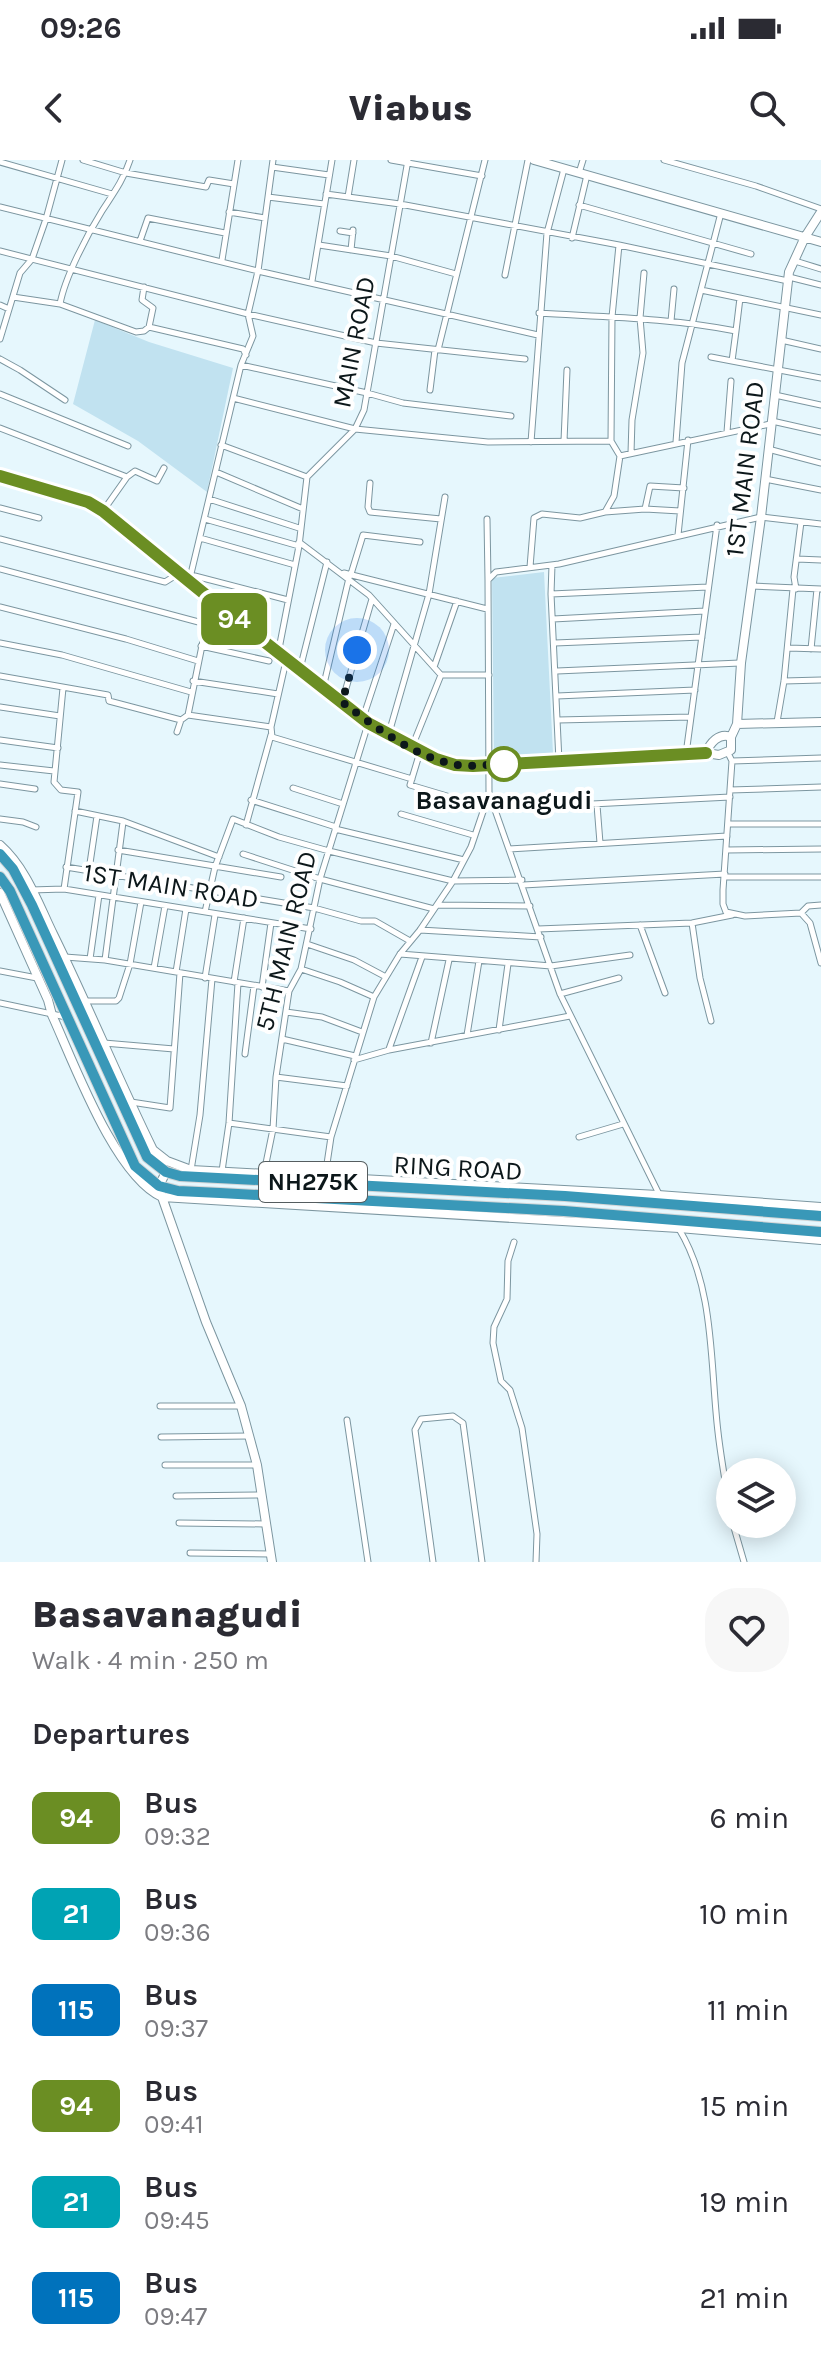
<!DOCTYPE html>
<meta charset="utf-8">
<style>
:root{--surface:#fff;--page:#f7f7f7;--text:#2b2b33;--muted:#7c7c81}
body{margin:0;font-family:Karla,sans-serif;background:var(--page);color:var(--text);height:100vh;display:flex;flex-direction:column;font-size:30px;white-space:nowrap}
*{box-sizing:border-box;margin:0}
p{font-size:26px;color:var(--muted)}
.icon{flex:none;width:44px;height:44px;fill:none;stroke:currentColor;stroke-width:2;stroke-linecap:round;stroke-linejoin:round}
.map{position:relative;height:1402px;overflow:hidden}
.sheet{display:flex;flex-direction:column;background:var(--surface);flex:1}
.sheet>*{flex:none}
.badge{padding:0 16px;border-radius:12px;font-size:28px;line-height:52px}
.tools{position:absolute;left:716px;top:1298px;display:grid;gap:16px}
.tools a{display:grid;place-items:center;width:80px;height:80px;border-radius:50%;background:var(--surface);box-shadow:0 4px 20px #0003;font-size:40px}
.you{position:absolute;width:40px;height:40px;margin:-20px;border:6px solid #fff;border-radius:50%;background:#1a73e8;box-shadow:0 0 0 12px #1a73e833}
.map>.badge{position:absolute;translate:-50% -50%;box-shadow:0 0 0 4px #fff}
h2{padding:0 32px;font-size:30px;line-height:72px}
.round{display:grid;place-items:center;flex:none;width:84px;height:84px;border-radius:32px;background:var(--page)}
.summary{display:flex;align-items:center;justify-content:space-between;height:136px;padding:0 32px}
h1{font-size:38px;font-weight:800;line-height:60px}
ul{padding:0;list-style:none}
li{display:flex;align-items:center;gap:24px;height:96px;padding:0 32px}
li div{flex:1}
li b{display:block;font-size:30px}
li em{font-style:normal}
li .badge{min-width:88px;font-weight:700;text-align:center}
.status{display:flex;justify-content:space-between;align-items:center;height:56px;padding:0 40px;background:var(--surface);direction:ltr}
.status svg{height:22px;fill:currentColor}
header{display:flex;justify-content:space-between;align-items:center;height:104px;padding:0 32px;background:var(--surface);font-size:36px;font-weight:800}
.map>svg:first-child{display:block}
.green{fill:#c1e2f0}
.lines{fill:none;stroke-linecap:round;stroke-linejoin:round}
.street-casing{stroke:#7c96a0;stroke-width:7}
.secondary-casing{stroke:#7c96a0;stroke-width:10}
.highway-casing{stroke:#d3d5d6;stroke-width:12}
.street{stroke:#fff;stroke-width:5}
.secondary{stroke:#fff;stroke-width:8}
.highway{stroke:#3998b8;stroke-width:10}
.line-casing{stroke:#fff;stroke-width:18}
.line{stroke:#6b8e23;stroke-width:12}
.walk{stroke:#0c171a;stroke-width:8;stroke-dasharray:0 14.4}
.stop-dot{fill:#fff;stroke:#6b8e23;stroke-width:4}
.labels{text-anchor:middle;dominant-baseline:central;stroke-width:8;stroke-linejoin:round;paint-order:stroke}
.shield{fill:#fff;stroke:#555d5f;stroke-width:2}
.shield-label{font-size:24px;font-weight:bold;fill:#0c171a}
.street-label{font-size:26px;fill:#0c171a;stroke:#fff}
.stop-label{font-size:26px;font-weight:bold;fill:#0c171a;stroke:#fff}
</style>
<div class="status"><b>09:26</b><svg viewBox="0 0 49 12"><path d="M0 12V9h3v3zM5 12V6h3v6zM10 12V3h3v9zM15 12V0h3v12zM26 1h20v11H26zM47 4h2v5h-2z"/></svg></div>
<header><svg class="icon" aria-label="back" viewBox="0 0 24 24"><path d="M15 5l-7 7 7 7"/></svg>Viabus<svg class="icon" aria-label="search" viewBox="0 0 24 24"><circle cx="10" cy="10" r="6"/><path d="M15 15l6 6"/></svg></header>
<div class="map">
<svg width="821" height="1402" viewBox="0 0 821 1402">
<rect width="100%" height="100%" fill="#e6f7fd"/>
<path class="green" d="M95,160L149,182L233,208L207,332L138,281L73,244Z
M544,412L553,593L494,597L492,418Z"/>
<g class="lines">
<g class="street-casing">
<path id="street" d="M83,0L126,13L206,27L209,20L234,24
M391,0L482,16
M664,0L756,26L821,49
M0,2L112,34
M272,7L329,15
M579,13L583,0
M326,34L400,44L619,85L788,121
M268,37L324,44
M348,37L354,0
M579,45L751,94
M0,47L258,111L538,175
M229,52L265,58
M340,71L353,73
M572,78L587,15
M140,81L148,58L225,73
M319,85L391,96L456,114
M351,90L353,70
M0,91L248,154L376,183L525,199
M222,100L238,0
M795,101L821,109
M505,115L528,0
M789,117L821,125
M312,121L332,0
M144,127L142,140L153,148L149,167L243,189L246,195
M701,130L821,155
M13,137L60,144L136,172L144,171L149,167
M60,144C65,117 87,75 102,51C113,34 124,19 130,0
M0,145L9,149
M539,153C605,157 671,158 736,171L740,138
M671,161L674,129
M0,179L20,113L32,99L46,59L62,0
M781,180L821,189
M438,190L485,0
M711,197L821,218
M0,199L20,210L65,240
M732,201L736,171
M241,205L367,233L403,243L511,256
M430,230L435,190
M0,234L128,286
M775,235L821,245
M233,238L355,269L488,282L611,281
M772,261L821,272
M0,268L127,317L103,351
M727,272L731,221
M564,281L567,210
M531,282L547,73L564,9
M676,282L682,203L721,53
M221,285L307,317
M768,289L821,303
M631,293L632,260L643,193L640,158L644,113
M620,296L770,264
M216,312L303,349
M127,317L135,311L157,321L164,308
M765,319L821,330
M370,323L368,347L370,352L441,359
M209,339L299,368
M0,348L39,358
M645,349L650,326L684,328
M605,352L645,349L680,351
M205,359L299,386
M487,359L488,420
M678,375L688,280
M200,378L295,405
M0,379L165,422L178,414
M299,382L369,435L441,515
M797,399L821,400
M552,405L551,434L559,601
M530,407L534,358L542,354L580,358L605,352L614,336L620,296L611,281L612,157L619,85
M0,409L206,464
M344,413L487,449
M351,414L363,375L420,382
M191,415L288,440
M189,422L241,205L253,176L248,154L258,111L273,0
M751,426L821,429
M796,429L794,417L801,362
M551,434L708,427
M0,447L126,479L198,501
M553,459L705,451
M0,483L62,495L191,532
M555,483L702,477
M201,486L269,501
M788,488L821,489
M811,489L817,429
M278,494L299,386L307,317L355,269L364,250L408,0
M286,501L271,567L272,577L412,619
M434,507L457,441
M300,509L327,402
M557,511L740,503
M441,515H489
M0,516L108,535L109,541L181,560
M193,521L278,534
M784,521L821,520
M63,528L54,622L61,630L78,632L64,729
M323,528L349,418
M557,536L695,530
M342,542L372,439
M0,547L60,556
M188,555L271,567
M363,558L394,464
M558,560L691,557
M777,562L784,521L793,429
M177,572L181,560L188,555L211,441
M389,573L429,434L445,337
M0,580L58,588
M412,587L441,515
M420,592L410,625L484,647
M728,593L732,601L723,730V744L726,752L745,756L801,753L808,746L821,745
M686,594L717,365
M732,601L821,598
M0,605L54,611
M0,624L35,629
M293,628L343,644
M730,630L821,627
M251,640L336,667
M597,645L600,683
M494,649L730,637
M75,651L123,661L219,697
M401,654L473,675
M0,659L23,662L36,667
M728,664H821
M246,665L271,575
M335,669L464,700
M509,689L727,676
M118,690L281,717
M727,690L821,689
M243,694L320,719L434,749
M66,707L314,748L361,761H375L410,781
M89,710L97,656
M725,717H821
M523,725L725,714
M31,730L64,729L311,769
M438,745L530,746
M205,752L215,707L233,659L279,677L329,691L453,721L522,720
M801,753L810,763L821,803
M692,763L700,818L711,861
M640,765L665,833
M538,769L692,763L732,755
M420,770L541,777
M307,784L354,800L386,817
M400,794L551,806L630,795
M65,797L105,800L289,831
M90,799L99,735
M105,800L123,662
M154,808L165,746
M301,809L340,822L374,837
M0,811L37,818
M176,812L186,749
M205,818L215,755
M234,822L244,758
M262,827L271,763
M560,834L619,818
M85,841H116L119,838L130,804L141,742
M0,843L66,857
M286,852L322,857L362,872
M499,870L508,804
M467,875L479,801
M282,879L355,896
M104,883L174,889
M431,883L449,800
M389,889L422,797
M245,894L254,826
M354,900L389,890L570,856
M276,917L347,926
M131,942L170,948L180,813
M229,963L331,977
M579,977L623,964
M191,1010L200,955L212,819
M222,1011L229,963L238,823
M264,1013L273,969L276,917L289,831L301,809L320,719L368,564
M325,1017L331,977L374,837L400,794L420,770L453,721L471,687L489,634
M660,1036L560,834L489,633L488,420L496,412L559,404L761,357L821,364
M679,1069C715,1128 710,1205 718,1272C721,1299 726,1325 730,1351
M514,1082L508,1101L507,1139L494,1167L493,1183L501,1221L510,1230L522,1268L537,1374L536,1402
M160,1246H240
M347,1260L368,1402
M161,1277L249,1276
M165,1305H256
M176,1336L261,1335
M179,1363L265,1364
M733,1364L744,1402
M190,1393L270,1394
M433,1402L415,1270L421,1259L453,1256L463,1263L482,1402"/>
</g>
<g class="secondary-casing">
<path id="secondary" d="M534,0L821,82
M0,316L88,342L103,351L278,494L368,563L436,599L455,605L473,606L706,593L719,595L731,590V577C719,572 710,583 706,593
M737,564L821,562
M731,577L737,564L741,503L761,357L789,112L805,77L821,52
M0,685C26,708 38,743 53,774C88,845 118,919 153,990L167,1001L191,1010L658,1035L821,1047
M0,733L48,840L52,855C74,903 115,1016 162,1037L679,1068L821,1080
M166,1012L159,1026L162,1037L206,1162L241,1246L257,1305L272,1402"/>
</g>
<g class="highway-casing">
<path id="highway" d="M0,694L13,709L32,745L147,997L166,1012L180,1016L565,1036L821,1056
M0,717L10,731L135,1006L159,1026L178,1031L220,1033L564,1051L821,1072"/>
</g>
<use href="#street" class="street"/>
<use href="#secondary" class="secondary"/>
<use href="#highway" class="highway"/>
</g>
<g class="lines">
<g class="line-casing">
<path id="line" d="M0,316L88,342L103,351L234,458L368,563L436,599L455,605L473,606L706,593"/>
</g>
<use href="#line" class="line"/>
<path class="walk" d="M357,490L342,542C374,566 413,596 453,604C469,608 487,604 504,604"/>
</g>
<circle class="stop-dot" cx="504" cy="604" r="16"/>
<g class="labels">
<rect class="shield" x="259" y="1002" width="108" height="40" rx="6"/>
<g class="shield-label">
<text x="313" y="1022">NH275K</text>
</g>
<g class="street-label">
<text transform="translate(354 182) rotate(-79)">MAIN ROAD</text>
<text transform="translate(745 309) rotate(-83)">1ST MAIN ROAD</text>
<text transform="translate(171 726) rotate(9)">1ST MAIN ROAD</text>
<text transform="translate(286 781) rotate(-76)">5TH MAIN ROAD</text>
<text transform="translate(458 1008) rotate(3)">RING ROAD</text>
</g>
<g class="stop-label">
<text x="504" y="640">Basavanagudi</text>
</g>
</g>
</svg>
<div class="tools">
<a><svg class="icon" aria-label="layers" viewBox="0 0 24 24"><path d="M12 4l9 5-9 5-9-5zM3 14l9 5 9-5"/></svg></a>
</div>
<div class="you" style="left:357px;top:490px"></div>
<b class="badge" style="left:234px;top:459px;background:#6b8e23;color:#fff">94</b>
</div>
<section class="sheet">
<div class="summary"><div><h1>Basavanagudi</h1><p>Walk · 4 min · 250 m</p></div><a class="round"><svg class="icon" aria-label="heart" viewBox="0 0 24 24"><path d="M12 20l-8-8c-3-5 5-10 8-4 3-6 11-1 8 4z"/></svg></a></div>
<h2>Departures</h2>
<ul>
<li><span class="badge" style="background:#6b8e23;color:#fff">94</span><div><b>Bus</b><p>09:32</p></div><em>6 min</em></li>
<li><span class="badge" style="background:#00a3b4;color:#fff">21</span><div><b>Bus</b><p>09:36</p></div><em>10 min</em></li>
<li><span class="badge" style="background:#0072bc;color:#fff">115</span><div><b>Bus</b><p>09:37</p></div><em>11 min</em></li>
<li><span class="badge" style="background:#6b8e23;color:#fff">94</span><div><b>Bus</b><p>09:41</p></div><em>15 min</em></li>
<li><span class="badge" style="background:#00a3b4;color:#fff">21</span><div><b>Bus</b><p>09:45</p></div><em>19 min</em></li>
<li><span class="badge" style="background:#0072bc;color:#fff">115</span><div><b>Bus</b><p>09:47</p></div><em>21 min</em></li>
</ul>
</section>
